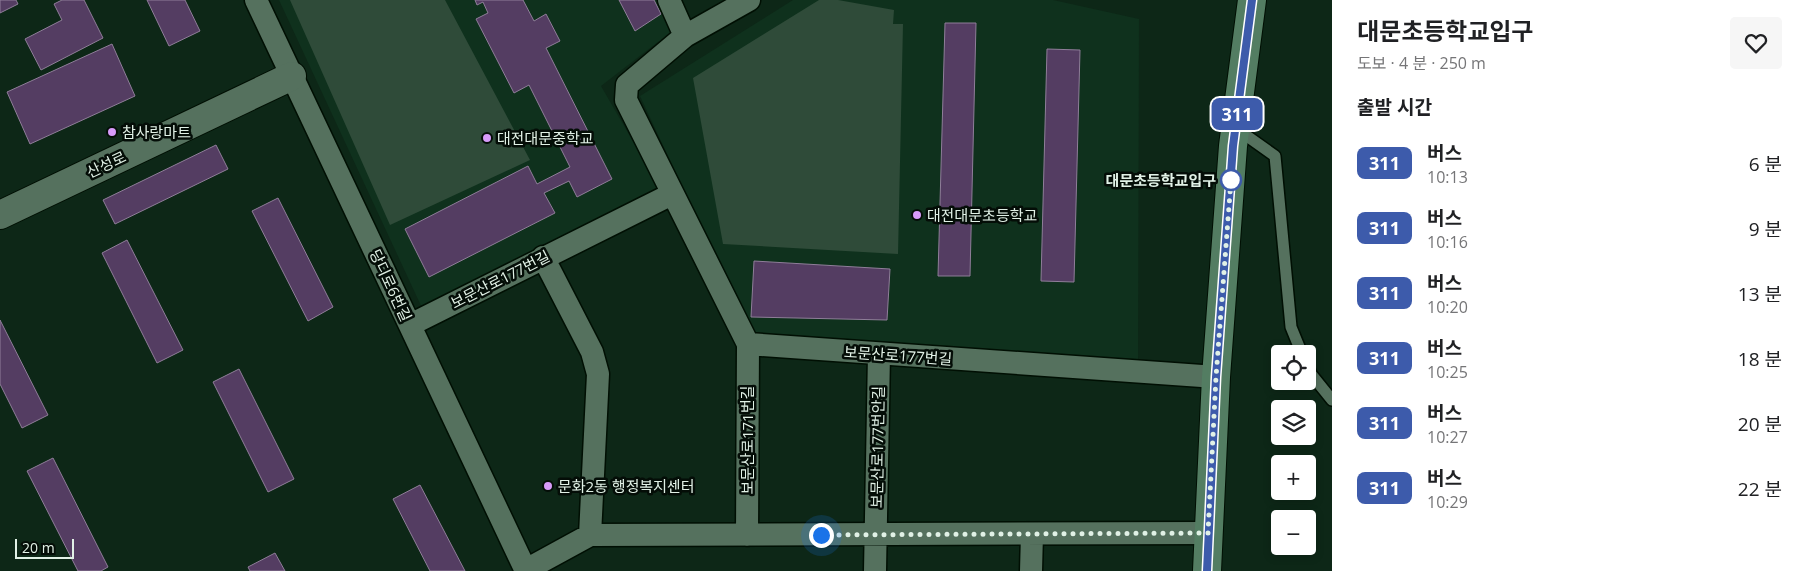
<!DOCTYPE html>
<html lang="ko">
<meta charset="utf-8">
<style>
:root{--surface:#fff;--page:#f6f6f6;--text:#202124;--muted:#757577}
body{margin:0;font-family:"Open Sans","Noto Sans KR",sans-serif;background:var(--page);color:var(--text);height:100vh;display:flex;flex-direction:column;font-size:19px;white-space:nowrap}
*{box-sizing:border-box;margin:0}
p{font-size:16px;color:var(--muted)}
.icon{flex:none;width:28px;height:28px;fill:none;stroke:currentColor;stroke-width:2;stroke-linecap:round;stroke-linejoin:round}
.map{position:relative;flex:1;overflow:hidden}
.details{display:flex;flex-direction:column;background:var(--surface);width:475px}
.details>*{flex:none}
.badge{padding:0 10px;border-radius:8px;font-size:18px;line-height:32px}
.controls{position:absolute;left:1271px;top:345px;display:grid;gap:10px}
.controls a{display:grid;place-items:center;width:45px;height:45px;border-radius:5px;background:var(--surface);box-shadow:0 2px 8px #0003;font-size:25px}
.scale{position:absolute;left:15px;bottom:12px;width:59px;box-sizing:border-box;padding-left:5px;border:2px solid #e1f1e6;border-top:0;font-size:14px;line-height:18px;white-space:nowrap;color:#e1f1e6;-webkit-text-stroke:4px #040d07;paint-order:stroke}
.you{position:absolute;width:25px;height:25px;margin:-12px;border:4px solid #fff;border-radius:50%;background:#1a73e8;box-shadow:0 0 0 8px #1a73e833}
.map>.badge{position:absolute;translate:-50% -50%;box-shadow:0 0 0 2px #fff}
h2{padding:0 25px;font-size:19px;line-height:45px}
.round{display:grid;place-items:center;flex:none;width:52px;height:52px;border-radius:5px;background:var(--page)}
.head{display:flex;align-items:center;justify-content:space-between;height:85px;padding:0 25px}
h1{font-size:24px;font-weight:700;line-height:38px}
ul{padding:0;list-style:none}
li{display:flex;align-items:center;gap:15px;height:65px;padding:0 25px}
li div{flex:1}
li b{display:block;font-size:19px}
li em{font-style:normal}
li .badge{min-width:55px;font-weight:700;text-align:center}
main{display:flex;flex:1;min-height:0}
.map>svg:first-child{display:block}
.built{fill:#0f311d}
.green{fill:#2f4b39}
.building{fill:#543d62;stroke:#8f7e99}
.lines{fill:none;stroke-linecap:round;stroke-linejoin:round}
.service-casing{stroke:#000f03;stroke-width:14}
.minor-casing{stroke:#000f03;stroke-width:25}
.tertiary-casing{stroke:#000f03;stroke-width:30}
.secondary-casing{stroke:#000f03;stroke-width:30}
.service{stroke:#55715e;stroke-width:11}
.minor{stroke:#55715e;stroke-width:22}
.tertiary{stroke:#55715e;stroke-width:28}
.secondary{stroke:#537d62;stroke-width:28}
.line-casing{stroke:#fff;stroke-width:11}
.line{stroke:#3d5bab;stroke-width:8}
.walk{stroke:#e1f1e6;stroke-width:5;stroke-dasharray:0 9}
.poi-dot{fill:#d79bf9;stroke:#040d07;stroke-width:2}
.stop-dot{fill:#fff;stroke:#3d5bab;stroke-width:2.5}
.labels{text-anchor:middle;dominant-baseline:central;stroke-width:5;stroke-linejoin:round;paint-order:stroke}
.poi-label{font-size:15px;fill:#e1f1e6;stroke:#040d07;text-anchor:start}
.street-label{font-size:15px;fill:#e1f1e6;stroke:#040d07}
.stop-label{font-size:15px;font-weight:bold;fill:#e1f1e6;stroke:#040d07;text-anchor:end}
</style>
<main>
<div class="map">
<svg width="1332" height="571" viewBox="0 0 1332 571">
<rect width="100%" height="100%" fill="#0d2717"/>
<path class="built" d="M279,0H658L672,31L601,86L661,190L423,310Z
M793,0H1053L1139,19L1138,365L751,334L640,96Z"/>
<path class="green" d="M290,0H445L530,160L390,225Z
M819,0H838L894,10L893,24H903L898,254L723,244L693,78Z"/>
<path class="building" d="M0,0H16L18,4L0,13Z
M62,0H84L103,38L41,70L25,39L62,20L54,4Z
M147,0H185L200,31L169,46Z
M475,0H523L534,21L546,14L560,41L546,48L612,179L577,197L569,181L544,193L555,213L429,277L405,229L528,166L537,184L570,167L529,85L514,93L476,19L488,13L483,2L477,5Z
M619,0H654L661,14L635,31Z
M945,23H976L970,276H938Z
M112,44L135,96L30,144L7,92Z
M1047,49L1080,50L1074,282L1041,281Z
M216,145L228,169L115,224L103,200Z
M278,198L333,307L308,321L252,211Z
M127,240L183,350L157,363L102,253Z
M754,261L890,269L887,320L751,317Z
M0,320L48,415L22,428L0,384Z
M239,369L294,479L268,492L213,382Z
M53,458L108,567L101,571H78L27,471Z
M420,485L465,571H430L393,499Z
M275,553L285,571H250L248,567Z"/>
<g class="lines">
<g class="service-casing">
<path id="service" d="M1237,129L1275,156L1291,327L1302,354
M1308,366L1311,374L1332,400"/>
</g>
<g class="minor-casing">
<path id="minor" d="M256,0L526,571
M669,0L685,36
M543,257L592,352L598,374L590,535
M410,325L672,194
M748,344L1216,377
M747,535L748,344L626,100L627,85L685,36L749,0
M526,570L590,535L1208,533
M875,571L879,354
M1031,571L1032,534"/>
</g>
<g class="tertiary-casing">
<path id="tertiary" d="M0,215L292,76"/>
</g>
<g class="secondary-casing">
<path id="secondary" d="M1207,571L1216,377L1233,146L1252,0"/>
</g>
<use href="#service" class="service"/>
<use href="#minor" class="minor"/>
<use href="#tertiary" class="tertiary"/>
<use href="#secondary" class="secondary"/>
</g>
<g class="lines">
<g class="line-casing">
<path id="line" d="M1207,571L1216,377L1233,146L1252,0"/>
</g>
<use href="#line" class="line"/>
<path class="walk" d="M821,535L1208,533L1216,377L1231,180"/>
</g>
<g class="poi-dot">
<circle cx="112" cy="132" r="5"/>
<circle cx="487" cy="138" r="5"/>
<circle cx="917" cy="215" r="5"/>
<circle cx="548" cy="486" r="5"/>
</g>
<circle class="stop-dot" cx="1231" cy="180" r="10"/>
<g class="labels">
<g class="poi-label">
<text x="122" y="132">참사랑마트</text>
<text x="497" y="138">대전대문중학교</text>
<text x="927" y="215">대전대문초등학교</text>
<text x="558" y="486">문화2동 행정복지센터</text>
</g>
<g class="street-label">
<text transform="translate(106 164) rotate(-25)">산성로</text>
<text transform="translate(500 279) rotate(-27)">보문산로177번길</text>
<text transform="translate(391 285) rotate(65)">당디로6번길</text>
<text transform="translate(898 355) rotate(4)">보문산로177번길</text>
<text transform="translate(747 440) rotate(-90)">보문산로171번길</text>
<text transform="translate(877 447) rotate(-89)">보문산로177번안길</text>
</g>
<g class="stop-label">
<text x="1216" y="180">대문초등학교입구</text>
</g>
</g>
</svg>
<div class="controls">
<a><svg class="icon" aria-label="locate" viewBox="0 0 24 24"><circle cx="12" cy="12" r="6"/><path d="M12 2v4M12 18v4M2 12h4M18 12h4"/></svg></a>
<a><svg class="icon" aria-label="layers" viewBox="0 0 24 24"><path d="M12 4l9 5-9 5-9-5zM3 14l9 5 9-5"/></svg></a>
<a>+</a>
<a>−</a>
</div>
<div class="scale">20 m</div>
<div class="you" style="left:821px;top:535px"></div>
<b class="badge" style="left:1237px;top:114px;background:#3d5bab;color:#fff">311</b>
</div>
<section class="details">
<div class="head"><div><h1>대문초등학교입구</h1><p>도보 · 4 분 · 250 m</p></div><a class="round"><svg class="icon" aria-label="heart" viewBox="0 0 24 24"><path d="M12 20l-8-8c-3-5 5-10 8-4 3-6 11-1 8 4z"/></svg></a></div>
<h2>출발 시간</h2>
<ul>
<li><span class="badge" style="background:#3d5bab;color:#fff">311</span><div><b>버스</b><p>10:13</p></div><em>6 분</em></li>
<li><span class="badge" style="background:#3d5bab;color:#fff">311</span><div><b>버스</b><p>10:16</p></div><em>9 분</em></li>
<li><span class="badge" style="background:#3d5bab;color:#fff">311</span><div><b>버스</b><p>10:20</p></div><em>13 분</em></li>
<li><span class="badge" style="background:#3d5bab;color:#fff">311</span><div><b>버스</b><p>10:25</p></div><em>18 분</em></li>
<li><span class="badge" style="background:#3d5bab;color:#fff">311</span><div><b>버스</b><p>10:27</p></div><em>20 분</em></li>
<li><span class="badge" style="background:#3d5bab;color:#fff">311</span><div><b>버스</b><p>10:29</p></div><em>22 분</em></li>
</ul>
</section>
</main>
